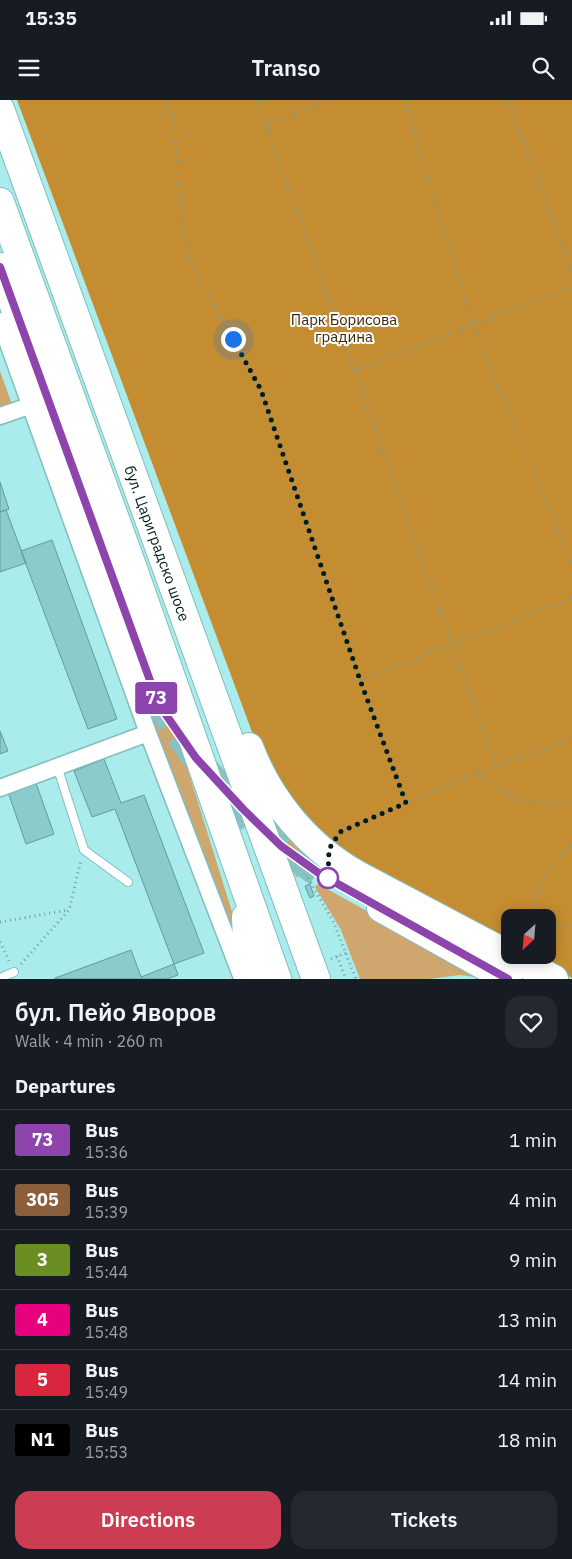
<!DOCTYPE html>
<meta charset="utf-8">
<style>
:root{--surface:#171b24;--page:#242831;--text:#f1f3f6;--muted:#9ea1a6;--line:#363941;--accent:#cc3c52}
body{margin:0;font-family:"IBM Plex Sans",sans-serif;background:var(--page);color:var(--text);height:100vh;display:flex;flex-direction:column;font-size:19px;white-space:nowrap}
*{box-sizing:border-box;margin:0}
p{font-size:16px;color:var(--muted)}
.icon{flex:none;width:28px;height:28px;fill:none;stroke:currentColor;stroke-width:2;stroke-linecap:round;stroke-linejoin:round}
.map{position:relative;height:879px;overflow:hidden}
.panel{display:flex;flex-direction:column;background:var(--surface);flex:1}
.panel>*{flex:none}
.badge{padding:0 10px;border-radius:4px;font-size:18px;line-height:32px}
.needle{width:32px;rotate:206deg}
.buttons{position:absolute;left:501px;top:809px;display:grid;gap:10px}
.buttons a{display:grid;place-items:center;width:55px;height:55px;border-radius:10px;background:var(--surface);box-shadow:0 2px 12px #0003;font-size:25px}
.you{position:absolute;width:25px;height:25px;margin:-12px;border:4px solid #fff;border-radius:50%;background:#1a73e8;box-shadow:0 0 0 8px #1a73e833}
.map>.badge{position:absolute;translate:-50% -50%;box-shadow:0 0 0 2px #fff}
h2{padding:0 15px;font-size:19px;line-height:45px}
.round{display:grid;place-items:center;flex:none;width:52px;height:52px;border-radius:15px;background:var(--page)}
.overview{display:flex;align-items:center;justify-content:space-between;height:85px;padding:0 15px}
h1{font-size:24px;font-weight:600;line-height:38px}
.action{display:flex;gap:10px;margin-top:auto;padding:10px 15px}
.action a{flex:1;height:58px;border-radius:15px;background:var(--accent);color:#fff;font-size:20px;font-weight:600;line-height:58px;text-align:center}
.action a+a{background:var(--page);color:var(--text)}
ul{padding:0;list-style:none}
li{display:flex;align-items:center;gap:15px;height:60px;padding:0 15px;border-top:1px solid var(--line)}
li div{flex:1}
li b{display:block;font-size:19px}
li em{font-style:normal}
li .badge{min-width:55px;font-weight:700;text-align:center}
.status{display:flex;justify-content:space-between;align-items:center;height:35px;padding:0 25px;background:var(--surface);direction:ltr}
.status svg{height:14px;fill:currentColor}
header{display:flex;justify-content:space-between;align-items:center;height:65px;padding:0 15px;background:var(--surface);font-size:22px;font-weight:600}
.map>svg:first-child{display:block}
.green{fill:#cfa76e}
.forest{fill:#c58d31}
.building{fill:#8ccbcc;stroke:#5f9d9e}
.lines{fill:none;stroke-linecap:round;stroke-linejoin:round}
.highway-tunnel{stroke:#88c2c2;stroke-width:28;stroke-dasharray:28 14;stroke-linecap:butt}
.lane-casing{stroke:#7fbebf;stroke-width:10}
.street-casing{stroke:#7fbebf;stroke-width:19}
.highway-casing{stroke:#7fbebf;stroke-width:30}
.path{stroke:#6da0a0;stroke-width:3;stroke-dasharray:1 4;stroke-linecap:butt}
.lane{stroke:#fff;stroke-width:8}
.street{stroke:#fff;stroke-width:16}
.highway{stroke:#fff;stroke-width:28}
.line-casing{stroke:#fff;stroke-width:11}
.line{stroke:#8e44ad;stroke-width:8}
.walk{stroke:#021c1c;stroke-width:5;stroke-dasharray:0 9}
.stop-dot{fill:#fff;stroke:#8e44ad;stroke-width:2.5}
.labels{text-anchor:middle;dominant-baseline:central;stroke-width:4;stroke-linejoin:round;paint-order:stroke}
.park-label{font-size:15px;fill:#3e2700;stroke:#fefefe}
.street-label{font-size:15px;fill:#021c1c;stroke:#fefefe}
</style>
<div class="status"><b>15:35</b><svg viewBox="0 0 49 12"><path d="M0 12V9h3v3zM5 12V6h3v6zM10 12V3h3v9zM15 12V0h3v12zM26 1h20v11H26zM47 4h2v5h-2z"/></svg></div>
<header><svg class="icon" aria-label="menu" viewBox="0 0 24 24"><path d="M4 6h16M4 12h16M4 18h16"/></svg>Transo<svg class="icon" aria-label="search" viewBox="0 0 24 24"><circle cx="10" cy="10" r="6"/><path d="M15 15l6 6"/></svg></header>
<div class="map">
<svg width="572" height="879" viewBox="0 0 572 879">
<rect width="100%" height="100%" fill="#aaebeb"/>
<path class="green" d="M0,271L13,307L0,312Z
M165,596L233,815L229,832L146,604Z
M270,713L319,758L309,772L296,777Z
M318,784L490,879L460,875L429,879H360L341,830L315,787Z"/>
<path class="forest" d="M17,0H572V878L530,855H548V818H510V844L341,754L316,734L267,672Z"/>
<path class="building" d="M0,382L9,409L0,412Z
M6,410L26,463L0,472V412Z
M52,440L117,619L88,629L21,451Z
M0,631L8,651L0,654Z
M104,659L121,703L144,695L204,853L174,864L115,709L92,717L74,671Z
M36,683L54,734L26,744L8,692Z
M310,784L314,796L310,798L305,786Z
M131,850L142,879H55V878Z
M174,864L178,875L167,879H142L141,877Z"/>
<g class="lines">
<path class="highway-tunnel" d="M157,599C196,667 254,732 320,774"/>
<g class="lane-casing">
<path id="lane" d="M57,666L84,750L128,782
M0,878L14,872"/>
</g>
<g class="street-casing">
<path id="street" d="M0,221L148,633L242,878
M0,316L29,306
M0,688L148,633"/>
</g>
<g class="highway-casing">
<g id="highway">
<path id="s1" d="M0,9L316,879"/>
<path d="M0,102L131,463L277,879"/>
<path d="M0,167L157,599"/>
<path d="M249,647C269,700 307,746 356,774L554,879"/>
<path d="M381,808L508,879"/>
<path d="M246,817L249,879"/>
</g>
</g>
<path class="path" d="M163,0L173,16L186,154L261,290L360,580L406,703
M257,0L496,666
M404,0L473,225L572,465
M508,0L572,174
M266,24L329,0
M355,271L572,186
M360,580L572,498
M476,674L518,700L572,705
M337,736L340,732C415,697 493,667 572,638
M308,778L333,821L356,879
M529,818L545,774L572,745
M0,822L68,810
M548,825L572,828
M0,842L10,863
M337,856L346,879
M331,859L346,853
M21,864L69,810L81,760"/>
<use href="#lane" class="lane"/>
<use href="#street" class="street"/>
<use href="#highway" class="highway"/>
</g>
<g class="lines">
<g class="line-casing">
<path id="line" d="M0,167L152,586L164,612L196,658L243,709L281,746L320,774L508,879"/>
</g>
<use href="#line" class="line"/>
<path class="walk" d="M233,239L261,290L360,580L406,703L340,732L329,749L328,778"/>
</g>
<circle class="stop-dot" cx="328" cy="778" r="10"/>
<g class="labels">
<g class="park-label">
<text x="344" y="219">Парк Борисова<tspan x="344" dy="17">градина</tspan></text>
</g>
<g class="street-label">
<text stroke="none"><textPath href="#s1" startOffset="462">бул. Цариградско шосе</textPath></text>
</g>
</g>
</svg>
<div class="buttons">
<a><svg class="needle" viewBox="-14 -14 28 28"><path d="M0-13l5 13h-10z" fill="#e53935"/><path d="M0 13l5-13h-10z" fill="#9ea1a6"/></svg></a>
</div>
<div class="you" style="left:233px;top:239px"></div>
<b class="badge" style="left:156px;top:598px;background:#8e44ad;color:#fff">73</b>
</div>
<section class="panel">
<div class="overview"><div><h1>бул. Пейо Яворов</h1><p>Walk · 4 min · 260 m</p></div><a class="round"><svg class="icon" aria-label="heart" viewBox="0 0 24 24"><path d="M12 20l-8-8c-3-5 5-10 8-4 3-6 11-1 8 4z"/></svg></a></div>
<h2>Departures</h2>
<ul>
<li><span class="badge" style="background:#8e44ad;color:#fff">73</span><div><b>Bus</b><p>15:36</p></div><em>1 min</em></li>
<li><span class="badge" style="background:#8b5e3c;color:#fff">305</span><div><b>Bus</b><p>15:39</p></div><em>4 min</em></li>
<li><span class="badge" style="background:#6b8e23;color:#fff">3</span><div><b>Bus</b><p>15:44</p></div><em>9 min</em></li>
<li><span class="badge" style="background:#e6007e;color:#fff">4</span><div><b>Bus</b><p>15:48</p></div><em>13 min</em></li>
<li><span class="badge" style="background:#d7263d;color:#fff">5</span><div><b>Bus</b><p>15:49</p></div><em>14 min</em></li>
<li><span class="badge" style="background:#000;color:#fff">N1</span><div><b>Bus</b><p>15:53</p></div><em>18 min</em></li>
</ul>
<div class="action"><a>Directions</a><a>Tickets</a></div>
</section>
